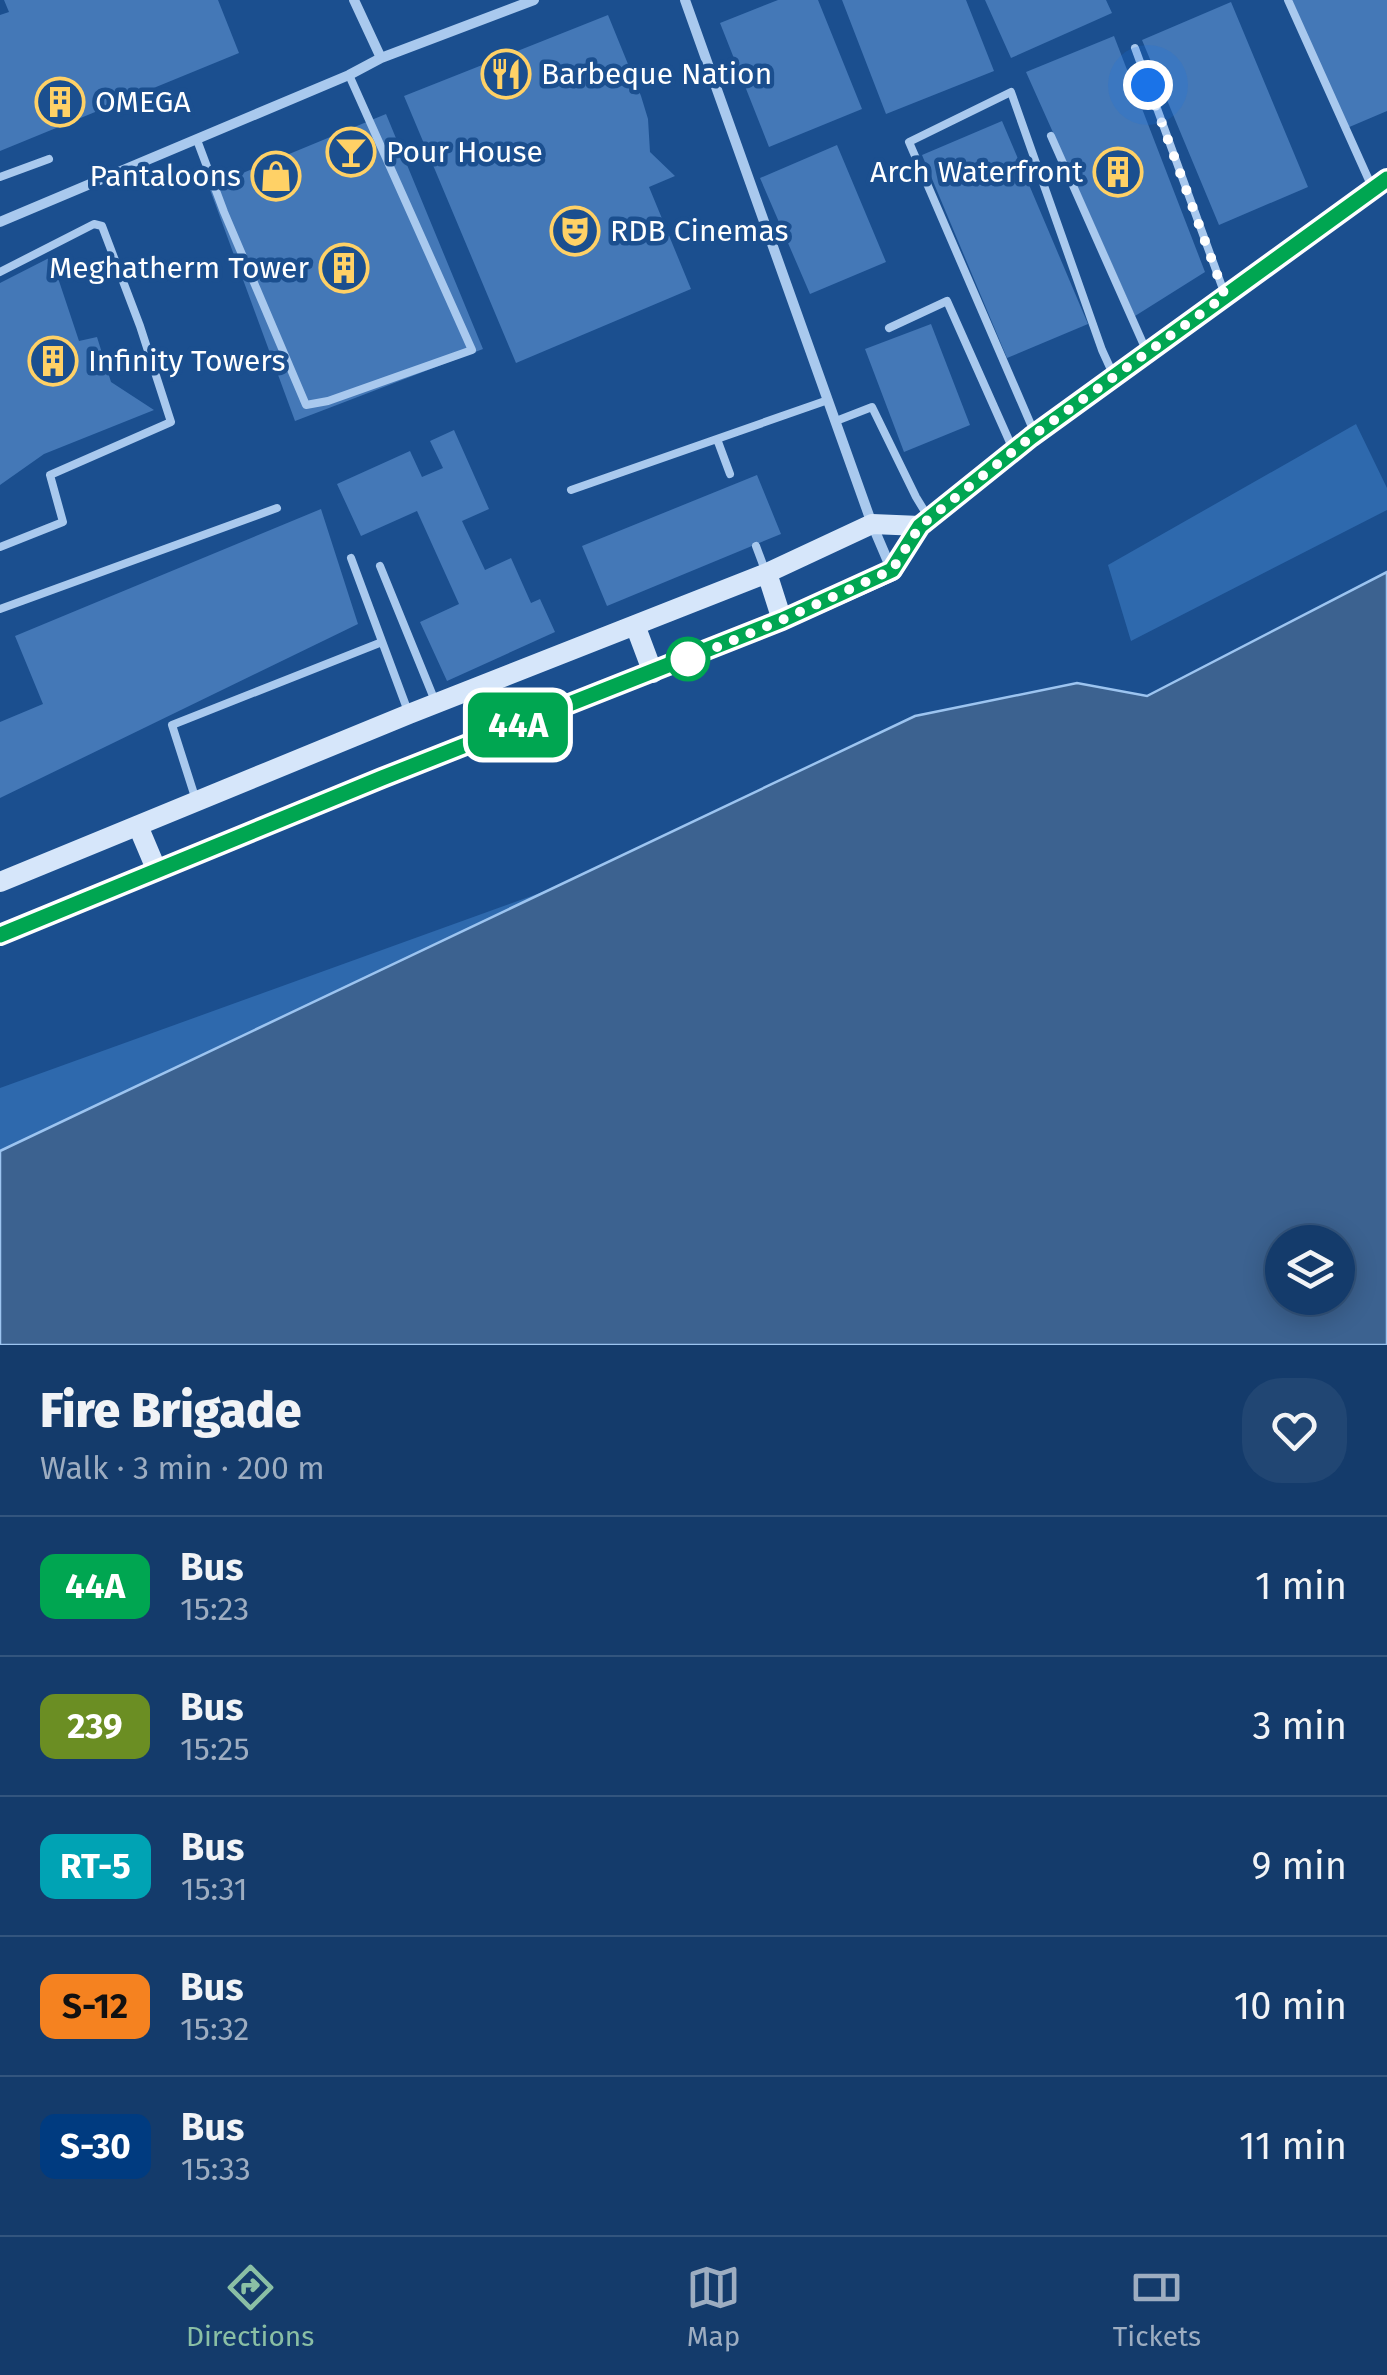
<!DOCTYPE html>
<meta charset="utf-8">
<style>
:root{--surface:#143b6b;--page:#214673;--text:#f1f3f6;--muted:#9dadc1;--line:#33557e;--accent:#8abfa5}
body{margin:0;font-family:"Fira Sans",sans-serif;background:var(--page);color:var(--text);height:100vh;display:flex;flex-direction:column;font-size:38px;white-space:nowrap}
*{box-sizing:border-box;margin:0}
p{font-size:32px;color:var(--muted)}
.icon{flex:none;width:55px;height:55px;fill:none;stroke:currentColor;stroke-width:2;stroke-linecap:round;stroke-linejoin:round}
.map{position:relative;height:1345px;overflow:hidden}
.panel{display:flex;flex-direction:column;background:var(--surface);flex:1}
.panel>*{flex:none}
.badge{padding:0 20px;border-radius:15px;font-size:35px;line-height:65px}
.tools{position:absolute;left:1265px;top:1225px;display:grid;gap:20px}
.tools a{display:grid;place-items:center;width:90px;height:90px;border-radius:50%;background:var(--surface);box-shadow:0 5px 25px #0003,0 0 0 2px var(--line);font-size:50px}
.you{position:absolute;width:50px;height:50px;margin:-25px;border:8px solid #fff;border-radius:50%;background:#1a73e8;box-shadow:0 0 0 15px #1a73e833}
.map>.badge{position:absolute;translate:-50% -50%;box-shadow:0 0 0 5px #fff}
.round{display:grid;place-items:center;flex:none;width:105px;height:105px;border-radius:40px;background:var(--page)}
.overview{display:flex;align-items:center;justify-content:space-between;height:170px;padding:0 40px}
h1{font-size:48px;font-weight:800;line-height:75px}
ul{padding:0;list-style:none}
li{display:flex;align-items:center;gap:30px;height:140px;padding:0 40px;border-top:2px solid var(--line)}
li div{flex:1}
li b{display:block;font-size:38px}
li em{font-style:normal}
li .badge{min-width:110px;font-weight:700;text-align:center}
.dock{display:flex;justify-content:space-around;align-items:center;height:140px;border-top:2px solid var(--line);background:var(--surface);font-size:28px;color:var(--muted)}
.dock a{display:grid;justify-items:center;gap:5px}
.dock .selected{color:var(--accent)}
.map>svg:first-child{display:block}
.green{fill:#2e69ad}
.water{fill:#3c6290;stroke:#9cc4f0;stroke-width:2.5;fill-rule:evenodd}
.building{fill:#4478b7}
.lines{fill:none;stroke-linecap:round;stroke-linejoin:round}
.lane{stroke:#a9c9ee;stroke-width:8}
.street{stroke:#a9c9ee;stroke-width:10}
.secondary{stroke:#d6e6fa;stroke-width:20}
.line-casing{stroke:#fff;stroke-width:22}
.line{stroke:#00a651;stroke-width:15}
.walk{stroke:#fff;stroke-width:10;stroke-dasharray:0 18}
.stop-dot{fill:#fff;stroke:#00a651;stroke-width:5}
.labels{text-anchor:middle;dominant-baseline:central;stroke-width:9;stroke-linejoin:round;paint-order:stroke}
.poi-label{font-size:30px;fill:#fff;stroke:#1b4f8f;text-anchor:start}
</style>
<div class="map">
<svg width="1387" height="1345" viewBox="0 0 1387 1345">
<rect width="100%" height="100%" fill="#1b4f8f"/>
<path class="green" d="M1356,424L1387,488V510L1131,641L1108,565Z
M551,889L0,1151V1088Z"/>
<path class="water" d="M1387,572V1345H0V1151L915,716L1077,683L1147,696ZM1282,1242H1338V1298H1282Z"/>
<path class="building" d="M4,0H218L239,53L0,151V15L9,12Z
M778,0H818L862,109L769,147L720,23Z
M842,0H966L994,71L886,114Z
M985,0H1106L1112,13L1011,58Z
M1292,0H1387V111L1347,128Z
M1231,2L1308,187L1219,225L1142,40Z
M608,15L641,96L648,119L650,152L675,176L649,187L691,289L516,363L404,96Z
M1114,36L1205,272L1135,316L1026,72Z
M386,114L483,349L295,421L209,187Z
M1002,121L1088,324L1007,358L922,155Z
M837,145L886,262L810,294L760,178Z
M51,257L79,341L97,337L111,382L154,410L44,454L0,485V283Z
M931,324L970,425L904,452L865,349Z
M454,430L489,509L462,521L485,570L511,558L531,603L540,599L555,632L447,681L420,622L459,604L417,511L361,536L337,484L410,451L422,477L443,468L430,441Z
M757,475L781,534L607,606L582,546Z
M321,509L358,624L0,798V722L43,704L15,636Z"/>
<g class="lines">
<path class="lane" d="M1288,0L1372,187
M1135,48L1224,292
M1051,136L1146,350
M197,140L224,212L306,405L328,401L472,350L349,75
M0,177L49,159
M0,272L94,224L102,226L140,326L171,422L50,475L63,522L0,547
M889,328L947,301L1012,447
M836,421L872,407L916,497L927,515
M1035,434L909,142L1011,92L1102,350L1113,374
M717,439L730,474
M571,490L828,400
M756,546L765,570
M351,558L409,714
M380,566L435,701
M0,609L277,508
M195,797L172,725L382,642"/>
<path class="street" d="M354,0L381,58
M685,0L872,524L892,571
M0,222L349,75L381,58L534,0"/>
<path class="secondary" d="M767,573L782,620
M635,625L653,673
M470,691L488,737
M138,826L157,871
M0,882L409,714L767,573L872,524L920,526
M0,935L382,778L782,620L892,571L920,526L1031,437L1387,179"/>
</g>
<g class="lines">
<g class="line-casing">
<path id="line" d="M0,935L382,778L782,620L892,570L920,526L1031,437L1387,179"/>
</g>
<use href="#line" class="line"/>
<path class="walk" d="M688,659L686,660L782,620L892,570L920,526L1031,437L1225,296L1148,85"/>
</g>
<defs>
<g id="restaurant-ring" transform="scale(2.5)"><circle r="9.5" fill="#1b4f8f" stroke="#ffd166" stroke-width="1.5"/><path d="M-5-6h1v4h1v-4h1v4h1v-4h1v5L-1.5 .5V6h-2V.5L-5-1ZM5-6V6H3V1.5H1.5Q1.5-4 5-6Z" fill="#ffd166"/></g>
<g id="building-ring" transform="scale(2.5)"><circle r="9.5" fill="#1b4f8f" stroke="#ffd166" stroke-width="1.5"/><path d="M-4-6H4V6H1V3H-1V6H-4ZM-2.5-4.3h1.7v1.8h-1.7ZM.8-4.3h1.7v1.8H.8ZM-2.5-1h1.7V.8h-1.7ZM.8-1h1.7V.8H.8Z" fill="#ffd166"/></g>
<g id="bar-ring" transform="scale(2.5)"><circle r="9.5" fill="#1b4f8f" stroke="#ffd166" stroke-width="1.5"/><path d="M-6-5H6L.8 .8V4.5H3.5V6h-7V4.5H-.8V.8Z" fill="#ffd166"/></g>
<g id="shop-ring" transform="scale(2.5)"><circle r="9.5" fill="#1b4f8f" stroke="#ffd166" stroke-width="1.5"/><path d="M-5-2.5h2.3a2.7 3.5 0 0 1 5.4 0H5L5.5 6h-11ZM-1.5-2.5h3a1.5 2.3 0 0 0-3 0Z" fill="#ffd166"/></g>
<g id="theatre-ring" transform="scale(2.5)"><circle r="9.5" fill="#1b4f8f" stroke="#ffd166" stroke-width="1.5"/><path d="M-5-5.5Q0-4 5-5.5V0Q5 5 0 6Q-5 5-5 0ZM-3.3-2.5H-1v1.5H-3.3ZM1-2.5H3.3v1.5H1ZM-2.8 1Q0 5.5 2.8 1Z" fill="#ffd166"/></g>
</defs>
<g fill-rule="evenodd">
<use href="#restaurant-ring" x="506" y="74"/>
<use href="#building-ring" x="60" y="102"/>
<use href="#bar-ring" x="351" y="152"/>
<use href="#building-ring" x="1118" y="172"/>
<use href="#shop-ring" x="276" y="176"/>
<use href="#theatre-ring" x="575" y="231"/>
<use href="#building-ring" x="344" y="268"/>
<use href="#building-ring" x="53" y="361"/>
</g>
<circle class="stop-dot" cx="688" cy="659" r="20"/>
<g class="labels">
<g class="poi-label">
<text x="541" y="74">Barbeque Nation</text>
<text x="95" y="102">OMEGA</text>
<text x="386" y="152">Pour House</text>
<text x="1083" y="172" text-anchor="end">Arch Waterfront</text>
<text x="241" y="176" text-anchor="end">Pantaloons</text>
<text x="610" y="231">RDB Cinemas</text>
<text x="309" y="268" text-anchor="end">Meghatherm Tower</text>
<text x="88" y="361">Infinity Towers</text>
</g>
</g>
</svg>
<div class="tools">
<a><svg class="icon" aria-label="layers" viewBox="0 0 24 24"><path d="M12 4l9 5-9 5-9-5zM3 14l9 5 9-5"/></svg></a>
</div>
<div class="you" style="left:1148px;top:85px"></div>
<b class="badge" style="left:518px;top:725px;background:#00a651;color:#fff">44A</b>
</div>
<section class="panel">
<div class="overview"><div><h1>Fire Brigade</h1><p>Walk · 3 min · 200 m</p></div><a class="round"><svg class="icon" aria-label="heart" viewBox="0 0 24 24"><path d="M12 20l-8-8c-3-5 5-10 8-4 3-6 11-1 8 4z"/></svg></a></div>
<ul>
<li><span class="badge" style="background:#00a651;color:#fff">44A</span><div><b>Bus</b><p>15:23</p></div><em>1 min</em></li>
<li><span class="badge" style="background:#6b8e23;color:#fff">239</span><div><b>Bus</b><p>15:25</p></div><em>3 min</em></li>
<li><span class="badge" style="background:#00a3b4;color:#fff">RT-5</span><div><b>Bus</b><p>15:31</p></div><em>9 min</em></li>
<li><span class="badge" style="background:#f58220;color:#111">S-12</span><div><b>Bus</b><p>15:32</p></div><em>10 min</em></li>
<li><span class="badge" style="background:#003b80;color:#fff">S-30</span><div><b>Bus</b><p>15:33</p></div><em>11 min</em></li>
</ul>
</section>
<nav class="dock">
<a class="selected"><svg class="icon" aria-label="directions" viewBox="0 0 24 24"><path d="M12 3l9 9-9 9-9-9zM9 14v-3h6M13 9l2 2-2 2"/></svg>Directions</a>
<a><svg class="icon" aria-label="map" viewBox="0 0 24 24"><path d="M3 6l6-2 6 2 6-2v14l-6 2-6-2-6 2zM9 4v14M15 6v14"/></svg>Map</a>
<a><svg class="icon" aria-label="tickets" viewBox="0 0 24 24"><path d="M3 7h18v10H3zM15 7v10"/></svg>Tickets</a>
</nav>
